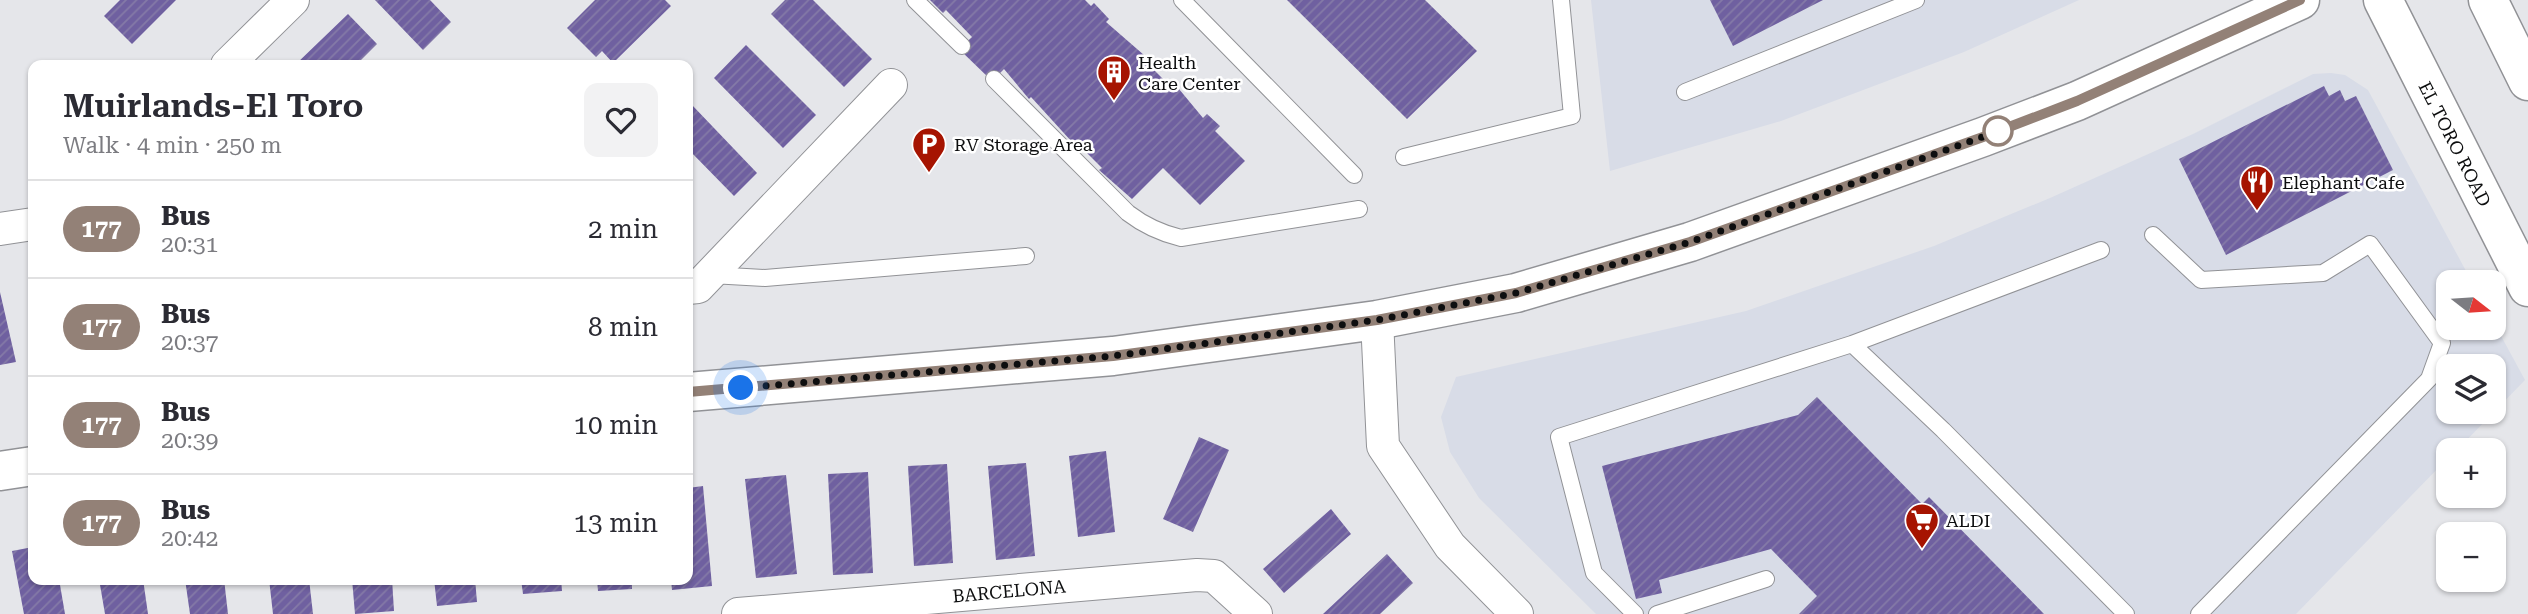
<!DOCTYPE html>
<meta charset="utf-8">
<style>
:root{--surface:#fff;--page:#f2f2f3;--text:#2b2b33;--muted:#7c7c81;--line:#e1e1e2}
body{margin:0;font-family:"Roboto Serif",serif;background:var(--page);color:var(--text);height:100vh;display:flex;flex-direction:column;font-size:26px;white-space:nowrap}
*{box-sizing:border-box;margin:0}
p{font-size:23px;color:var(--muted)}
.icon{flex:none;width:38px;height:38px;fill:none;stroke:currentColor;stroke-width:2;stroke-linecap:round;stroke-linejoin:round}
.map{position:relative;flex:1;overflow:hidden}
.sheet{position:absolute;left:28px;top:60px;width:665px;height:525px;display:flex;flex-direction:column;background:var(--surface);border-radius:14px;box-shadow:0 2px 5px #0004}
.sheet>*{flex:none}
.badge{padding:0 14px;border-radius:23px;font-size:24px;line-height:46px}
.needle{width:46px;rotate:107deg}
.buttons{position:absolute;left:2436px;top:270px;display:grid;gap:14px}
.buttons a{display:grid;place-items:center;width:70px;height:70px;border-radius:14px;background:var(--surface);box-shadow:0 2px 5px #0004;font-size:35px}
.you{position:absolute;width:35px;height:35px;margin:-18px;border:5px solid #fff;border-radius:50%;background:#1a73e8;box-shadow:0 0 0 10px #1a73e833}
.map>.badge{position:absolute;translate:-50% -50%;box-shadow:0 0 0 4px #fff}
.round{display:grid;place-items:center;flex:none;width:74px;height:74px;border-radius:14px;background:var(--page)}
.headline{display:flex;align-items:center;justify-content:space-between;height:119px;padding:0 35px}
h1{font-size:33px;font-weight:600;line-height:52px}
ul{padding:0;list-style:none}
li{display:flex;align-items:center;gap:21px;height:98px;padding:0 35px;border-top:2px solid var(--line)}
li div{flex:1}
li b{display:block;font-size:26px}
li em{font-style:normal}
li .badge{min-width:77px;font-weight:700;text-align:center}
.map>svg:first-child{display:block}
.built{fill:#d8dce7;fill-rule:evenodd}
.building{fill:url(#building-hatch)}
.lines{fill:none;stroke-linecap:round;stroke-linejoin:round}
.service-casing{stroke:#919296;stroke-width:18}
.minor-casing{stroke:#919296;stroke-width:34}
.secondary-casing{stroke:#919296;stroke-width:41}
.primary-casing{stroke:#919296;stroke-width:41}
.service{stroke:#fff;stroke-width:16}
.minor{stroke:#fff;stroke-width:32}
.secondary{stroke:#fff;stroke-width:38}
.primary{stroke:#fff;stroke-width:38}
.line-casing{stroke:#fff;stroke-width:16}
.line{stroke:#938177;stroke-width:10}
.walk{stroke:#0d0e0f;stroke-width:7;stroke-dasharray:0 12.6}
.stop-dot{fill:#fff;stroke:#938177;stroke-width:3.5}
.labels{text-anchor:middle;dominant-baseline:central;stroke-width:5;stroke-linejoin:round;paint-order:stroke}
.poi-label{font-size:18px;fill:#0d0e0f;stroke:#fff;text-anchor:start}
.street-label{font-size:18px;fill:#0d0e0f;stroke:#fff}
</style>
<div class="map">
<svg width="2528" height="614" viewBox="0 0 2528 614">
<defs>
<pattern id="building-hatch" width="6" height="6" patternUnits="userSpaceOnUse" patternTransform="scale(1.75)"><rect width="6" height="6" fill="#6f60a0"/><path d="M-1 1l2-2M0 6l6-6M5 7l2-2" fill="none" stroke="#847aa7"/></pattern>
</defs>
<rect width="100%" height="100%" fill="#e5e6ea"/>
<path class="built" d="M1591,0H2079L1964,52L1781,121L1610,171Z
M2331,73L2345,75L2368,90L2472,282H2448V327H2494V323L2525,380L2457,450H2448V458L2296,614H1596L1479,498L1450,452L1441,417L1456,377L1746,311L1934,246L2050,198L2193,134L2313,74ZM2448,366H2494V411H2448Z"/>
<path class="building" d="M120,0H176L132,44L104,16Z
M375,0H430L451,22L423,50Z
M595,0H665L671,6L613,63L602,51L596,57L567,28Z
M785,0H813L872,59L844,87L771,14Z
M930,0H1085L1091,6L1094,3L1109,19L1106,22L1152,62L1149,65L1176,92L1179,89L1203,118L1207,114L1220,126L1215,131L1245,161L1200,205L1163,168L1132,199L1099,170L1102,168L1074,140L1072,142L1031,97L1029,99L1004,69L992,81L959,49L972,37L946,10L943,13Z
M1287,0H1425L1477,51L1407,119Z
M1710,0H1823L1733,46Z
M348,14L377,44L356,65H295Z
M746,45L816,115L783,148L714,78Z
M2324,86L2329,96L2340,90L2345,101L2356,96L2393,170L2226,255L2179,159Z
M692,105L757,173L734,196L688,149V109Z
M0,292L16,362L0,365Z
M1817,397L1922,504L1929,497L2044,614H1799L1817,596L1771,549L1659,580L1662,593L1636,599L1602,466L1798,415Z
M1199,437L1229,450L1193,532L1163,519Z
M1106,451L1115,532L1078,537L1069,456Z
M1026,463L1035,556L996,560L988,466Z
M947,464L953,563L914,566L908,466Z
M868,472L873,573L833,575L828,474Z
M786,475L797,574L756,578L745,479Z
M703,486L712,586L672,590L671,579H688V488Z
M1331,509L1351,534L1284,593L1263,569Z
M33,547V579H59L65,614H24L12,551Z
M1387,554L1413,583L1380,614H1323Z
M99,579H143L148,614H105Z
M185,579H224L228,614H190Z
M269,579H309L313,614H273Z
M352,579H392L394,611L355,614Z
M434,579H475L477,602L437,606Z
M521,579H561L562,591L523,594Z
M597,579H632V589L598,591Z"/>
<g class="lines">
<g class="service-casing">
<path id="service" d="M915,0L962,46
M1182,0L1354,175
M994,79L1128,213C1145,226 1160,233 1181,238L1359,209
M1685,92L1916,0
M1404,157L1572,116L1561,0
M2153,235L2201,280L2323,273L2370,244L2442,343L2429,379L2199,614
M711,275L765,278L1026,256
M1852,344L1943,430L2126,614
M1635,614L1594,573L1559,437L1852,344L2101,250
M1657,614L1766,579"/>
</g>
<g class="minor-casing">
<path id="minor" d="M227,65L293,0
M0,229L33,224
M688,288L698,287L891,85
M1377,320L1383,446L1450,546L1517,614
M738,614L1197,575L1214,576L1256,614"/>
</g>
<g class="secondary-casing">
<path id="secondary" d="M688,392L1113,356L1377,320L1516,293L1690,242L1983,137L2077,101L2300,0
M0,471L33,466"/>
</g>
<g class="primary-casing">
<path id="primary" d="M2383,0L2528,287
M2488,0L2528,81"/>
</g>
<use href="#service" class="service"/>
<use href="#minor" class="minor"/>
<use href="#secondary" class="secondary"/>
<use href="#primary" class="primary"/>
</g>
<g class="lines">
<g class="line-casing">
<path id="line" d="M688,392L1113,356L1377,320L1516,293L1690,242L1983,137L2077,101L2300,0"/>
</g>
<use href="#line" class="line"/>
<path class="walk" d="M741,388L1113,356L1377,320L1516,293L1690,242L2007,128L1998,131"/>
</g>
<defs>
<g id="building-pin" transform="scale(1.75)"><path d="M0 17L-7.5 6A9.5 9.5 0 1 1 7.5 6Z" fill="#a61401" stroke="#fff"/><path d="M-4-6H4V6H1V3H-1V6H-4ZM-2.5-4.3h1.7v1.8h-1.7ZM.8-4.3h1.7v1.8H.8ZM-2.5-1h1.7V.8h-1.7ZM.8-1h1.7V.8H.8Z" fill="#fff"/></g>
<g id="parking-pin" transform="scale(1.75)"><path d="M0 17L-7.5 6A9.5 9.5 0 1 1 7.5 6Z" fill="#a61401" stroke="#fff"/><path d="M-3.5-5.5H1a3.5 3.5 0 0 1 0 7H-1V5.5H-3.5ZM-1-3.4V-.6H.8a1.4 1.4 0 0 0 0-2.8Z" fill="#fff"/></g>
<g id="restaurant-pin" transform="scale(1.75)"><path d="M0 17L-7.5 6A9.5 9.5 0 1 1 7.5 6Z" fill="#a61401" stroke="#fff"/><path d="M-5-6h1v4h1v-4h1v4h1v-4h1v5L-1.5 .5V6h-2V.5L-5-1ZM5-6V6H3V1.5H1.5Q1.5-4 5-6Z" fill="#fff"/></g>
<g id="supermarket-pin" transform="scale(1.75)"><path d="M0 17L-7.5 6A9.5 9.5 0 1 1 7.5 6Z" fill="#a61401" stroke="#fff"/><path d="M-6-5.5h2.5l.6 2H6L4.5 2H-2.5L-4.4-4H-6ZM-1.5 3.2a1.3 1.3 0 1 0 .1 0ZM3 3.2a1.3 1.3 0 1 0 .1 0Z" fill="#fff"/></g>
</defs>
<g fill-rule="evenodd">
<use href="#building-pin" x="1114" y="72"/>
<use href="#parking-pin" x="929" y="144"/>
<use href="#restaurant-pin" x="2257" y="182"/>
<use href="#supermarket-pin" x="1922" y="520"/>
</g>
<circle class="stop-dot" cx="1998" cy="131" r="14"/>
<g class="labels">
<g class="poi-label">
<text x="1138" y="62">Health<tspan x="1138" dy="21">Care Center</tspan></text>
<text x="954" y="144">RV Storage Area</text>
<text x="2282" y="182">Elephant Cafe</text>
<text x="1946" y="520">ALDI</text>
</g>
<g class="street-label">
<text transform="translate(2455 144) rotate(63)">EL TORO ROAD</text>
<text transform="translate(1009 591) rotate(-5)">BARCELONA</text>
</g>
</g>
</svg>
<div class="buttons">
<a><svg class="needle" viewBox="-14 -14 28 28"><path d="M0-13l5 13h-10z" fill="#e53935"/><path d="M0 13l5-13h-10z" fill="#7c7c81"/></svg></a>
<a><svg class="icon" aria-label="layers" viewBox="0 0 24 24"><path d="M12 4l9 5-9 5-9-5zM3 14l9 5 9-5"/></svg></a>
<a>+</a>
<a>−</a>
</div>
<div class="you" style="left:741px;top:388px"></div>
<section class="sheet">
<div class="headline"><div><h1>Muirlands-El Toro</h1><p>Walk · 4 min · 250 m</p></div><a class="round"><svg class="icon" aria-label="heart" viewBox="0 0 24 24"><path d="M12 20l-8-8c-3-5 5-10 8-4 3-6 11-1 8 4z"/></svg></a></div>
<ul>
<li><span class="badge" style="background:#938177;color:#fff">177</span><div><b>Bus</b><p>20:31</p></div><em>2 min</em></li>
<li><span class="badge" style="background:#938177;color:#fff">177</span><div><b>Bus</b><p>20:37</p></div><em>8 min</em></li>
<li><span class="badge" style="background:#938177;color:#fff">177</span><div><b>Bus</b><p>20:39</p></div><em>10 min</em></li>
<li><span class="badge" style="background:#938177;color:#fff">177</span><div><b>Bus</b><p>20:42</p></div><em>13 min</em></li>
</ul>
</section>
</div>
